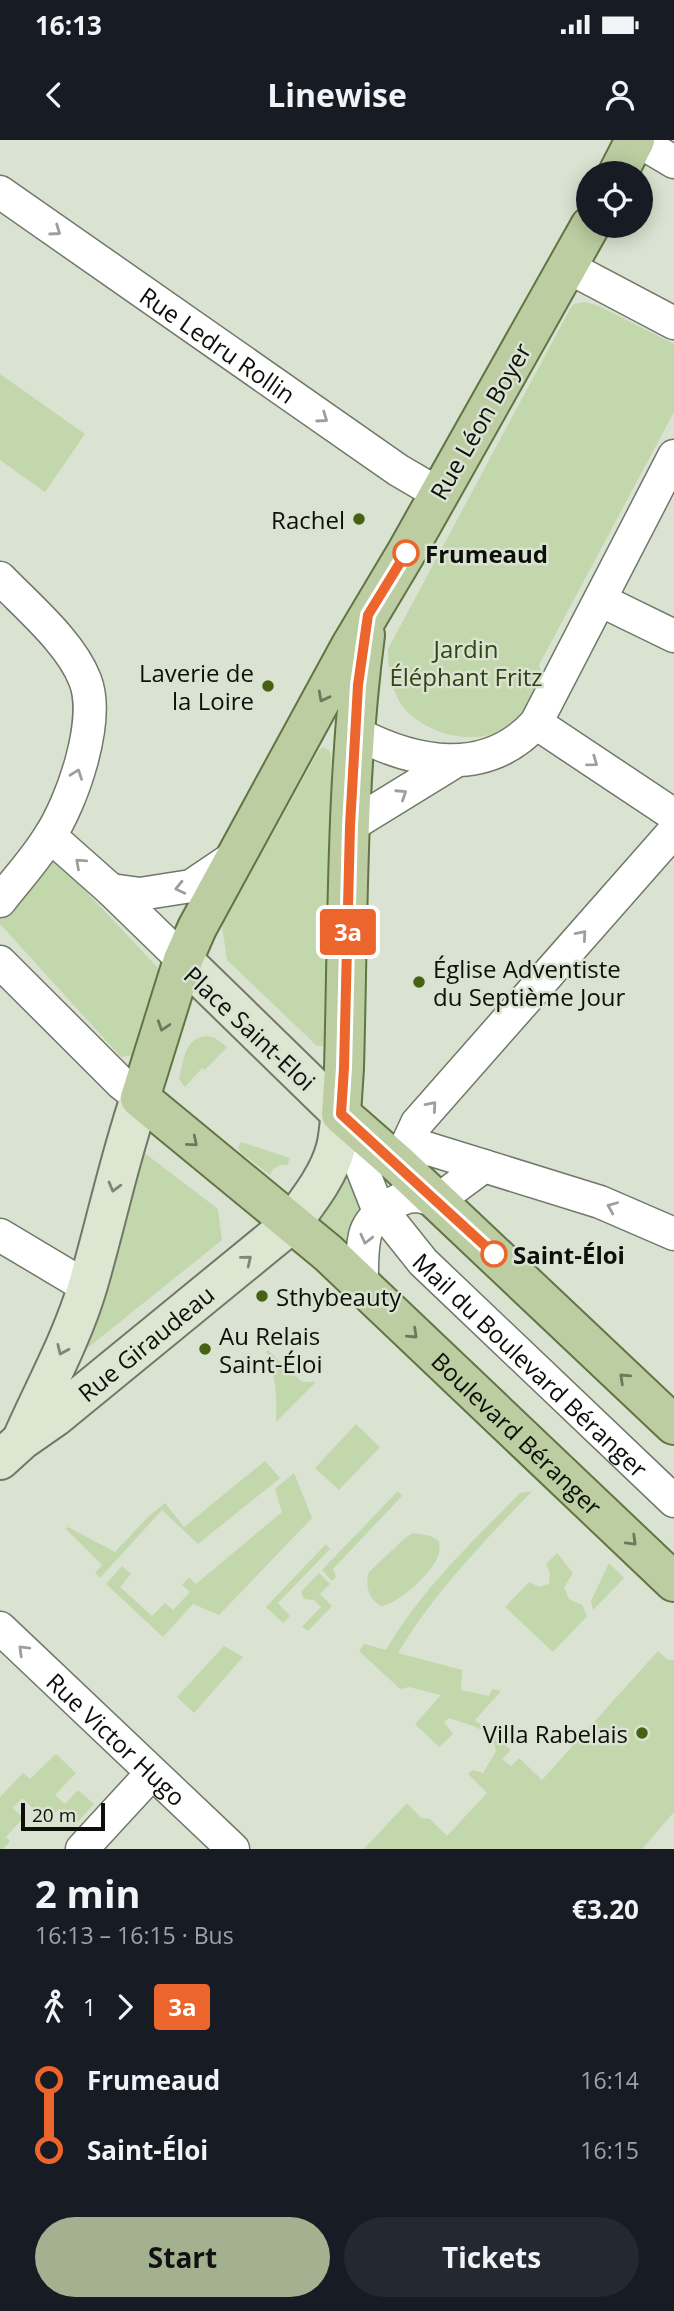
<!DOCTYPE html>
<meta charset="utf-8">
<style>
:root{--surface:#171b24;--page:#242831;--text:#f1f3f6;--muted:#9ea1a6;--accent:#a4b190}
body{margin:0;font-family:"Open Sans",sans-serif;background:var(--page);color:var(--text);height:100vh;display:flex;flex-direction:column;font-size:26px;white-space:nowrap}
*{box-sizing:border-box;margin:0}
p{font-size:23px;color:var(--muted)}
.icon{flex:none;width:38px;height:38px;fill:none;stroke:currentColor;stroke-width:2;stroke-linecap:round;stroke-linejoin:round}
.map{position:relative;height:1709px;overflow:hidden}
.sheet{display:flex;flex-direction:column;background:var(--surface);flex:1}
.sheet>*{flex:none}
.badge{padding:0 14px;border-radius:5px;font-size:24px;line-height:46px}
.buttons{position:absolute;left:576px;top:21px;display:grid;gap:14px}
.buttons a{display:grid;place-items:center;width:77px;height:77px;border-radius:50%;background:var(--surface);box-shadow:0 4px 18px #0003;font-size:35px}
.scale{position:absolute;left:21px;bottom:18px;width:84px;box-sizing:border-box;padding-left:7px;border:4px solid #0d100a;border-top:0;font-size:19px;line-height:24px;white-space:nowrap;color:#0d100a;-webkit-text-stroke:5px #dae2d1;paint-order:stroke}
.map>.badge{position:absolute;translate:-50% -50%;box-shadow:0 0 0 4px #fff}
.legs{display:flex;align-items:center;gap:10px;height:77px;padding:0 35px;font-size:23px}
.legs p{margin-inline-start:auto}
.head{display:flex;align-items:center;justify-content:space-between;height:119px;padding:0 35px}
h1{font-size:38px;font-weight:700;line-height:52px}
.action{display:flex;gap:14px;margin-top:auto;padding:14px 35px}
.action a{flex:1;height:80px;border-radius:42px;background:var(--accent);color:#111;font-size:28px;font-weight:700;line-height:80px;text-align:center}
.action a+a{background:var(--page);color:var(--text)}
ul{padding:0 35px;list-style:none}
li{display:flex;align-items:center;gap:24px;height:70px;font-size:26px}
li i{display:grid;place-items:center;width:10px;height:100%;margin:0 9px;background:currentColor}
li i::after{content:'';width:18px;height:18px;margin:-9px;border:5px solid;border-radius:50%;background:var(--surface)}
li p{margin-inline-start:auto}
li:first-child i{background:linear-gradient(#0000 50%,currentColor 0)}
li:last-child i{background:linear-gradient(currentColor 50%,#0000 0)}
.status{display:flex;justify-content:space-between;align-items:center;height:49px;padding:0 35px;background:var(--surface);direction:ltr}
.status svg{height:19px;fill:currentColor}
header{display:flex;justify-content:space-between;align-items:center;height:91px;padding:0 35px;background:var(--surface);font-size:32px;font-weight:700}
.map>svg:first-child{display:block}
.green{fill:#c3d7ac}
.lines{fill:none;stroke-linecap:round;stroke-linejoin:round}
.street-casing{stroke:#717869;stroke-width:35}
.secondary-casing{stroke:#717869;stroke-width:42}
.primary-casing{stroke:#607543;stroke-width:42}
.street{stroke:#fff;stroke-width:32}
.secondary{stroke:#dde6d0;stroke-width:38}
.primary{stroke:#bbcda1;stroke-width:38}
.oneway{stroke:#9e9f9d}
.oneway2{stroke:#6d785d}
.oneway3{stroke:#7f8677}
.line-1-casing{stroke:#fff;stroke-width:16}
.line-1{stroke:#ec652c;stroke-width:10}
.poi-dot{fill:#466113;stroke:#dae2d1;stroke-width:2.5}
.stop-1-dot{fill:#fff;stroke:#ec652c;stroke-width:3.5}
.labels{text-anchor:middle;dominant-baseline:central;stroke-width:5;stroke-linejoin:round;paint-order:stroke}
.street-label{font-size:24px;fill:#0d100a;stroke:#dae2d1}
.poi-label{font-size:24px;fill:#0d100a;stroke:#dae2d1;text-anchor:end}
.stop-label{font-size:24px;font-weight:bold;fill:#0d100a;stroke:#dae2d1;text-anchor:start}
.park-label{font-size:24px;fill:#314411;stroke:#dae2d1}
</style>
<div class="status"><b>16:13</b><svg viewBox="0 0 49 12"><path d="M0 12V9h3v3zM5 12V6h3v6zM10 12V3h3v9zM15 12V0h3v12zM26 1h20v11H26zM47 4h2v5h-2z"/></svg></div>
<header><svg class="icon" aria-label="back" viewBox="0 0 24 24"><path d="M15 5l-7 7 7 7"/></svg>Linewise<svg class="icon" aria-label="person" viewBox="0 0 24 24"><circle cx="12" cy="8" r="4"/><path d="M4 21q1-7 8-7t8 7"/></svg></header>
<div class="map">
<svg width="674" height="1709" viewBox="0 0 674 1709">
<rect width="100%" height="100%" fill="#dae2d1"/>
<path class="green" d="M583,162L597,165L674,204V272L539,525L545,544C532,563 522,578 501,590C468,608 413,590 397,557C390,541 388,526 388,509L570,169L574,164Z
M0,234L85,294L45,352L0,320Z
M323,607L329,610L331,616L329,906H317L227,820L222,785L319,610Z
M43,720L61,725L159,829L160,839L136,915L121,917L0,784V773Z
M207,896L215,898L227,907L205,930L202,928L185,947L179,939C184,920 184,898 207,896Z
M241,1002L290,1018L287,1025H280L273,1029L270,1035L241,1013L238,1008Z
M138,1008L218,1069L222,1100L80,1214Z
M349,1023L367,1057L346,1108L314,1077Z
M268,1210L302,1242H316L276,1282C277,1257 276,1234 266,1211Z
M356,1284L380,1307L339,1350L315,1328Z
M265,1321L280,1338L198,1404L162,1370L100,1438L95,1433L102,1425L66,1389L68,1387L115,1412L148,1377L165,1363L184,1387Z
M294,1333L312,1378L219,1475L193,1464L163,1497L106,1444L122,1426L131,1434L120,1447L152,1476L165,1463L173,1470L190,1452L182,1445L189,1437L196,1444L282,1372L275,1349Z
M398,1351L402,1356L333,1429L336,1437L332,1441L322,1430Z
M532,1351C484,1402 434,1452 398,1513L462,1530L461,1550L489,1556L492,1549L501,1551L475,1580L511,1610L502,1619L511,1626L519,1618L542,1640L658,1511L668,1520H674V1672L642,1709H364L407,1663L421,1678L430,1679L447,1696L487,1653L468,1634L472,1630L483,1633L496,1611C493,1587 467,1585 449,1578L444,1582L453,1594L439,1607L415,1584L441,1555L409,1547L400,1549L359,1511L364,1504L386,1510C421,1450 472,1402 520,1353Z
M413,1393L431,1396L439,1401C440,1407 440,1413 437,1418C432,1433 397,1465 381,1466C368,1459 365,1445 369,1432L405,1398Z
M326,1404L330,1409L278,1463L290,1476L283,1483L266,1467Z
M557,1413L573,1433L564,1447L569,1459L582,1465L587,1476L553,1512L505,1467L529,1442L539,1447L549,1444L550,1433L546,1424Z
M609,1423L624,1438L593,1470L591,1461Z
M319,1433L330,1444L320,1454L332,1466L308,1491L302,1487L321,1467L314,1460L304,1459L301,1452Z
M224,1506L243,1517L194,1573L177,1557Z
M56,1614L76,1633L55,1655L65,1664L78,1650L94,1664L74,1686L57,1671L47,1681L22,1658L13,1668L23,1678L6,1697L10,1701L3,1709H0V1657L23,1633L30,1639Z"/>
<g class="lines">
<g class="street-casing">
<g id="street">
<path d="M637,0L674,22"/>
<path id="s1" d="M0,52L398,330L439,354"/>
<path d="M568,127L674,183"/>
<path d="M0,438C28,467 71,503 85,540C101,580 72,663 49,697C35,720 16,740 0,761"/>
<path d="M600,460L674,496"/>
<path d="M536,583L674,675"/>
<path d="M356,593C415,624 486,638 536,583L674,316"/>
<path d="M350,686L454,622"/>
<path d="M50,696L111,750L183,820"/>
<path d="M111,750L140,754L191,746L237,715"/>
<path d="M0,822L121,943L140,958"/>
<path d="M398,1024L417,983L674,691"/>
<path d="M398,1024L426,1008L600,1062L674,1094"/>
<path d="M361,1026L376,1064"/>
<path id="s2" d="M391,1082L423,1122L674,1361"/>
<path d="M0,1095L87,1147"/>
<path d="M362,1146C362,1129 361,1112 365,1095C370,1076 396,1057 415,1056C422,1056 430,1059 437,1061L484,1026"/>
<path id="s3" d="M0,1488L233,1709"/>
<path d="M82,1709L152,1633"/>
</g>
</g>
<g class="secondary-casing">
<g id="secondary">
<path d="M22,1299C44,1249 72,1199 88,1145C106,1083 119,1020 140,958"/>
<path id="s4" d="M0,1320L22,1300L55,1277L292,1083C309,1060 329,1035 336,1007C339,996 339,984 341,974L183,820"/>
</g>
</g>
<g class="primary-casing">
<g id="primary">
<path d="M618,33L635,0"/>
<path id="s5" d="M590,86L406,413L350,507L197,788L183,820L140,958L328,1113L674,1442"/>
<path d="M365,495C346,638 348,784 344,928L341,974L398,1024L674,1285"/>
</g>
</g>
<use href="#street" class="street"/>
<use href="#secondary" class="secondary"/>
<use href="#primary" class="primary"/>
</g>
<defs><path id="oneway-chevron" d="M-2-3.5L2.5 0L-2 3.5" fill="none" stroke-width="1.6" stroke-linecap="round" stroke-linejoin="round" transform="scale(1.75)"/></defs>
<g class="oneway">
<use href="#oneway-chevron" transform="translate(56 91) rotate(35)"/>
<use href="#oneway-chevron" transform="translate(323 278) rotate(35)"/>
<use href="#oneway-chevron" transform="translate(593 622) rotate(36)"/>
<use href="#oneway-chevron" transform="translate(77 634) rotate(-70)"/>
<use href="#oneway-chevron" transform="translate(402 654) rotate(-33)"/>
<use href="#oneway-chevron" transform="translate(80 723) rotate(-138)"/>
<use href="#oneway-chevron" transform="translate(180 748) rotate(167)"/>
<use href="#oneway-chevron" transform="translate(582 795) rotate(-49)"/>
<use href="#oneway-chevron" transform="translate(432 966) rotate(-49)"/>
<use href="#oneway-chevron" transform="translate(612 1067) rotate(-157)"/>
<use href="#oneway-chevron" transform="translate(366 1099) rotate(104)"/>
<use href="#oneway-chevron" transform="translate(23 1510) rotate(-136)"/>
</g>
<g class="oneway2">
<use href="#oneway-chevron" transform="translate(323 557) rotate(118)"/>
<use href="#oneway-chevron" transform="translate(163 886) rotate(108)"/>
<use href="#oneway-chevron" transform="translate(193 1002) rotate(40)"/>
<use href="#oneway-chevron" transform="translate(413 1194) rotate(43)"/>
<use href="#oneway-chevron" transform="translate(624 1238) rotate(-137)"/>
<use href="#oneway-chevron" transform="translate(632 1401) rotate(44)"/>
</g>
<g class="oneway3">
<use href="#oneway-chevron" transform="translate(114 1047) rotate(105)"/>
<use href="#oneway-chevron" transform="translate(247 1120) rotate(-39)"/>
<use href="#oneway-chevron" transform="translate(62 1210) rotate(114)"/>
</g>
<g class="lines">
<g class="line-1-casing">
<path id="line-1" d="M406,413L368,475L358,545L350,686L344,928L341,974L494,1114"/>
</g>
<use href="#line-1" class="line-1"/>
</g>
<g class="poi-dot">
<circle cx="359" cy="379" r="7"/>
<circle cx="268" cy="546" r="7"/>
<circle cx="419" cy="842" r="7"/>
<circle cx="262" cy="1156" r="7"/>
<circle cx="205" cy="1209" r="7"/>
<circle cx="642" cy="1593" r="7"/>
</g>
<g class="stop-1-dot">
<circle cx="406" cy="413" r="12"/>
<circle cx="494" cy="1114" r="12"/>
</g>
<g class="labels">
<g class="street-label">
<text stroke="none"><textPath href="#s1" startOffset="266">Rue Ledru Rollin</textPath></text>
<text transform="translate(480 281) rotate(-60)">Rue Léon Boyer</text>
<text transform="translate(250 888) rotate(43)">Place Saint-Eloi</text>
<text stroke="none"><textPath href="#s4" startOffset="187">Rue Giraudeau</textPath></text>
<text stroke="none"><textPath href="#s2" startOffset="200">Mail du Boulevard Béranger</textPath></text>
<text stroke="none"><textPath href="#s5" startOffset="1489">Boulevard Béranger</textPath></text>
<text stroke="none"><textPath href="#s3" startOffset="161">Rue Victor Hugo</textPath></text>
</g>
<g class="poi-label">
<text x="345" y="379">Rachel</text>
<text x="254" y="532">Laverie de<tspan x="254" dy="28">la Loire</tspan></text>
<text x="433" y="828" text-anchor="start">Église Adventiste<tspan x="433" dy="28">du Septième Jour</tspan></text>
<text x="276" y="1156" text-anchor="start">Sthybeauty</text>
<text x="219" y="1195" text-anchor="start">Au Relais<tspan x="219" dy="28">Saint-Éloi</tspan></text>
<text x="628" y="1593">Villa Rabelais</text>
</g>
<g class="stop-label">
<text x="425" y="413">Frumeaud</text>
<text x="513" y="1114">Saint-Éloi</text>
</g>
<g class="park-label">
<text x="466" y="508">Jardin<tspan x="466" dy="28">Éléphant Fritz</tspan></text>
</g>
</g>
</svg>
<div class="buttons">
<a><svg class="icon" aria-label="locate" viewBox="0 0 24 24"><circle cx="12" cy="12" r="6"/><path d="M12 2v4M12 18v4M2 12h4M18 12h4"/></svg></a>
</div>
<div class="scale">20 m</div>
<b class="badge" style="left:348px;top:792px;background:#ec652c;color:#fff">3a</b>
</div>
<section class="sheet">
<div class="head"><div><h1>2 min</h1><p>16:13 – 16:15 · Bus</p></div><b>€3.20</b></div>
<div class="legs"><svg class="icon" aria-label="walk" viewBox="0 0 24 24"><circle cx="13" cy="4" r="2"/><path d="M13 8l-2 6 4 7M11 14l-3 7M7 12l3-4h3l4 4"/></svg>1<svg class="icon" aria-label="forward" viewBox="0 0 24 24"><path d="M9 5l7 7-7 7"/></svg><b class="badge" style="background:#ec652c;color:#fff">3a</b></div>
<ul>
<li><i style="color:#ec652c"></i><b>Frumeaud</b><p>16:14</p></li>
<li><i style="color:#ec652c"></i><b>Saint-Éloi</b><p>16:15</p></li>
</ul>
<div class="action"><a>Start</a><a>Tickets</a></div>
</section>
